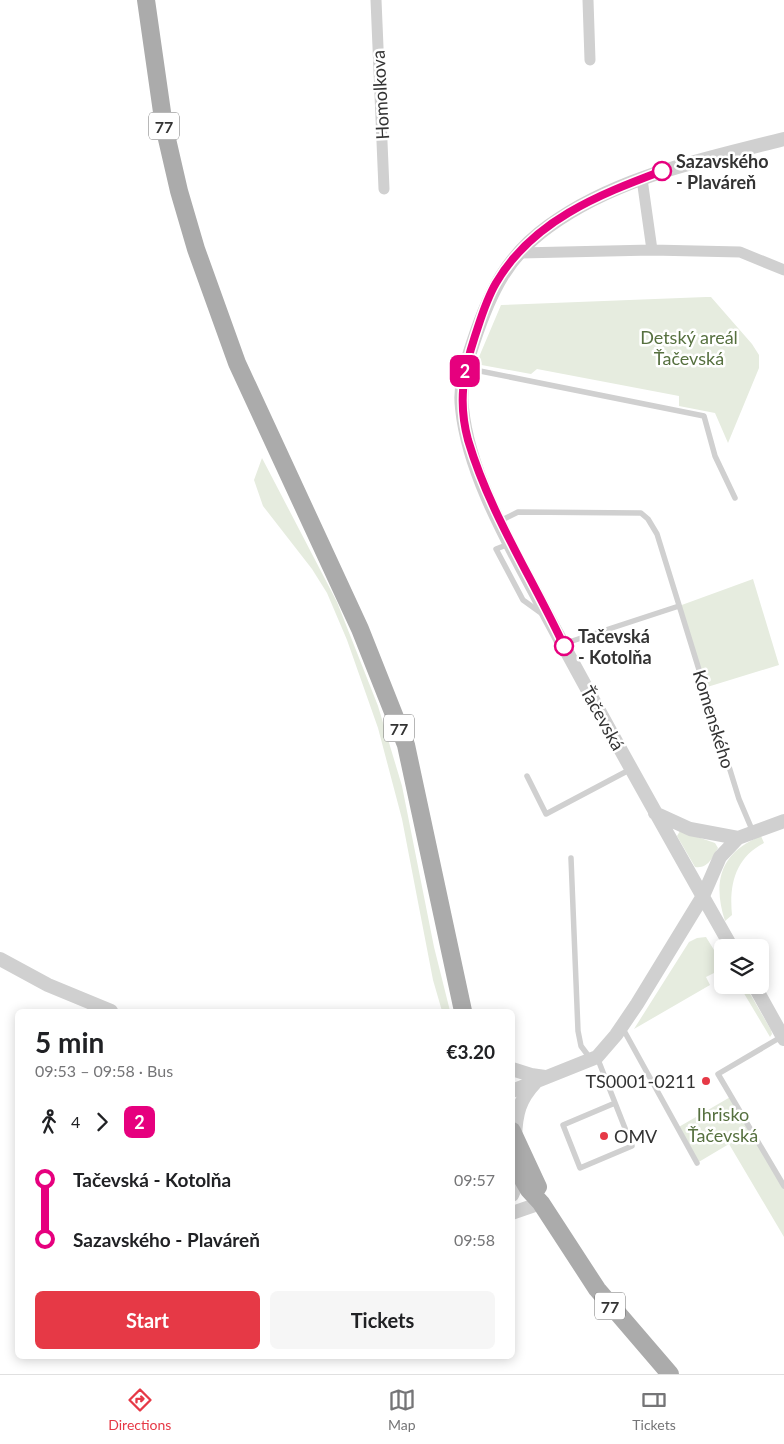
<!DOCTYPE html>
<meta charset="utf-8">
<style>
:root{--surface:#fff;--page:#f6f6f6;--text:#202124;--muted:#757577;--line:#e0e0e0;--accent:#e63946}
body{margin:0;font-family:Lato,sans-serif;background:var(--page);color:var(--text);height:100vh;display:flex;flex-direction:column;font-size:19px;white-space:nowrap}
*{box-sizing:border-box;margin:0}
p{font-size:16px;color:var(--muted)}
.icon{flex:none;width:28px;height:28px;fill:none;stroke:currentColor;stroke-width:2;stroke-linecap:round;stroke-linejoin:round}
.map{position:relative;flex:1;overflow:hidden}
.sheet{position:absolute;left:15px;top:1009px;width:500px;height:350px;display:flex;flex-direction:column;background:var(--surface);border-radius:8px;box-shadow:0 2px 12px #0003}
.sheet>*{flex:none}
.badge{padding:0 10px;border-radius:8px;font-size:18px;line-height:32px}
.controls{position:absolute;left:714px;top:939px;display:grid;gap:10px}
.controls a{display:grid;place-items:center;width:55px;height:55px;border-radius:8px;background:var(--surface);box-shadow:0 2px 12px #0003;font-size:25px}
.map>.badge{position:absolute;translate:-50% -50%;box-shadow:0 0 0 2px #fff}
.legs{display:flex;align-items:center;gap:8px;height:55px;padding:0 20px;font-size:16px}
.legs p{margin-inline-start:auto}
.summary{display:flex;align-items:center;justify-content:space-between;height:85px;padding:0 20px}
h1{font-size:28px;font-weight:700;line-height:38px}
.action{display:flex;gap:10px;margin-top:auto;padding:10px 20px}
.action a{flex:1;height:58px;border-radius:8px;background:var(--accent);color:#fff;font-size:20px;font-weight:700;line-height:58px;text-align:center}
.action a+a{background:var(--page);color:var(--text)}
ul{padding:0 20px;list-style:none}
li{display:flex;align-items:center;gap:18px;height:60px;font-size:19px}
li i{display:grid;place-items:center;width:8px;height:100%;margin:0 6px;background:currentColor}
li i::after{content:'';width:12px;height:12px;margin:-6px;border:4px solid;border-radius:50%;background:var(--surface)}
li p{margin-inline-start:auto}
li:first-child i{background:linear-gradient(#0000 50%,currentColor 0)}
li:last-child i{background:linear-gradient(currentColor 50%,#0000 0)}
.tab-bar{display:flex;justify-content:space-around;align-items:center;height:70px;border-top:1px solid var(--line);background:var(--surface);font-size:14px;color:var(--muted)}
.tab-bar a{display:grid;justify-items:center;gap:2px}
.tab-bar .active{color:var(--accent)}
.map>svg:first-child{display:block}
.green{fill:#e6ecdf}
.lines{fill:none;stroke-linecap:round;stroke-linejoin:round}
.service{stroke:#d0d0d0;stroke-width:5.5}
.minor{stroke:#d0d0d0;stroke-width:11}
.tertiary{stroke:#d0d0d0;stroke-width:14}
.primary{stroke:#ababab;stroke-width:18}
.line-1-casing{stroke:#fff;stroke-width:11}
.line-1{stroke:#e6007e;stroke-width:8}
.stop-1-dot{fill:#fff;stroke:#e6007e;stroke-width:2.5}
.poi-dot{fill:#e63946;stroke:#fff;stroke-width:2}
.labels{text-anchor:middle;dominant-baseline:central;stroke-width:5;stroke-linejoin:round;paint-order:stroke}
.shield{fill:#fff;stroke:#707070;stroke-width:1}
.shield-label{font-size:16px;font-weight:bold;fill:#333}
.street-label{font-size:18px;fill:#333;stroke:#fff}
.stop-label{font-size:18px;font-weight:bold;fill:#333;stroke:#fff;text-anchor:start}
.park-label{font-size:18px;fill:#56703f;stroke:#fff}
.poi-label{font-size:18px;fill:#333;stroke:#fff;text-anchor:end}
</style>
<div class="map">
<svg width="784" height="1374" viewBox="0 0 784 1374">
<rect width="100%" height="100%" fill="#fff"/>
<path class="green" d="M706,297H711L752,344L759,355V368L728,443L715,413L679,406V396L537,369L531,374L476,364L501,305Z
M262,458L337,602L378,706L402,786L434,947L450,1011H442L433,980L402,819L378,728L347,640L327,593L312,569L263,506L254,480Z
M753,579L779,665L704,688L679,606Z
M680,831L715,843L718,848C712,858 708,869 695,867L677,836Z
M761,836L764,843C735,858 729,885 732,915L725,921C712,881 721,852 761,836Z
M706,937L722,963V978L721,979L716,972L706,977L710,985L634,1029L689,942L697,938Z
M739,985H745L771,1030L772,1034L770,1037Z
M732,1096L784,1186V1237L729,1144L697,1163L677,1128Z"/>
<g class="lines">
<path class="service" d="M465,368L704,416L715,456L735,498
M500,521L518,512L641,513L648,519L657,534L739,799L753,832
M509,544L496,549L523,600L541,613
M563,644L679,606
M527,776L546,814L631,769
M571,858L578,1031L581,1046L590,1058
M622,1027L697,1163
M781,1037L718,1074L784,1186
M597,1057L632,1146L580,1168L563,1125L615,1103"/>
<path class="minor" d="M376,0L384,189
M588,0L590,60
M642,179L652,250
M520,253L652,250L740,252L784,270"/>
<path class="tertiary" d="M655,813L690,829L738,838
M732,948C669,837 607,727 547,615C515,553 469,478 462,408C459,384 467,361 474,340C490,292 507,256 549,226C618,176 703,160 784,139
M0,959L48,985L111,1011
M754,985L784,1039
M512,1069L531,1075L545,1077
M512,1091L597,1057L616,1035L637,1004L703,896L720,857L738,838L784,821
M515,1137C516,1114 519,1100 535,1083
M512,1195L517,1184L516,1169
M512,1213L541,1203"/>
<path class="primary" d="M146,0L164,126L179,191L196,249L237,363L360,629L406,745L463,1011
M512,1131L538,1187
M512,1161L529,1190L541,1203L597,1289L670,1374"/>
</g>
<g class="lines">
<g class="line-1-casing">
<path id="line-1" d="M564,646C532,577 490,514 468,440C458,403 463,372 475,336C481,318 486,300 496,283C532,221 598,195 662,171"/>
</g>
<use href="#line-1" class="line-1"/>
</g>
<g class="stop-1-dot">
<circle cx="662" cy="171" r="9"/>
<circle cx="564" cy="646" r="9"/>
</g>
<g class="poi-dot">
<circle cx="706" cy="1081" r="5"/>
<circle cx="604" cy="1136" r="5"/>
</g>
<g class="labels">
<g class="shield">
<rect x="149" y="112.5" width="30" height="27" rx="4"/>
<rect x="384" y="714.5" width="30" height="27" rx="4"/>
<rect x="595" y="1292.5" width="30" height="27" rx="4"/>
</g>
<g class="shield-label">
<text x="164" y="126">77</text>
<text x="399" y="728">77</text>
<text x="610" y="1306">77</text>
</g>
<g class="street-label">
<text transform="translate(380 95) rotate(-93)">Homolkova</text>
<text transform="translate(603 718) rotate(61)">Ťačevská</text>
<text transform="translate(714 719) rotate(73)">Komenského</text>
</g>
<g class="stop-label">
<text x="676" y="161">Sazavského<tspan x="676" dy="21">- Plaváreň</tspan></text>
<text x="578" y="636">Tačevská<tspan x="578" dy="21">- Kotolňa</tspan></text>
</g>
<g class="park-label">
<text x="689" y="337">Detský areál<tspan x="689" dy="21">Ťačevská</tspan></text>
<text x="723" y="1114">Ihrisko<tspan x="723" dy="21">Ťačevská</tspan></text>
</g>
<g class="poi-label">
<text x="696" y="1081">TS0001-0211</text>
<text x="614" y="1136" text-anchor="start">OMV</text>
</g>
</g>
</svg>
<div class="controls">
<a><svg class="icon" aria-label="layers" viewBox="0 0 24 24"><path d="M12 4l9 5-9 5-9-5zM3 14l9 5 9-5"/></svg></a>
</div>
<b class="badge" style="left:465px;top:371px;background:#e6007e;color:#fff">2</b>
<section class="sheet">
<div class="summary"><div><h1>5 min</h1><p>09:53 – 09:58 · Bus</p></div><b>€3.20</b></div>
<div class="legs"><svg class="icon" aria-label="walk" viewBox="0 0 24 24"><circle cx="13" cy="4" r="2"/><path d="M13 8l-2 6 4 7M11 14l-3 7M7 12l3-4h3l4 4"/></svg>4<svg class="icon" aria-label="forward" viewBox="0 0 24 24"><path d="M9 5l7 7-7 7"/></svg><b class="badge" style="background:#e6007e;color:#fff">2</b></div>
<ul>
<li><i style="color:#e6007e"></i><b>Tačevská - Kotolňa</b><p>09:57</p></li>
<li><i style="color:#e6007e"></i><b>Sazavského - Plaváreň</b><p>09:58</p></li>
</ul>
<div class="action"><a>Start</a><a>Tickets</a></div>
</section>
</div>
<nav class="tab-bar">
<a class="active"><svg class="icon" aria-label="directions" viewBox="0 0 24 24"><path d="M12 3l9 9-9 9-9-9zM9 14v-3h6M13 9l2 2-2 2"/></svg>Directions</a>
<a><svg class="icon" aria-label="map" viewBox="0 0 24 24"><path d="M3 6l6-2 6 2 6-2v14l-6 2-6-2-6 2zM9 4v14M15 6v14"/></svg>Map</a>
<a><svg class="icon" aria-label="tickets" viewBox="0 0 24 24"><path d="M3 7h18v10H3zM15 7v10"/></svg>Tickets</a>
</nav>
